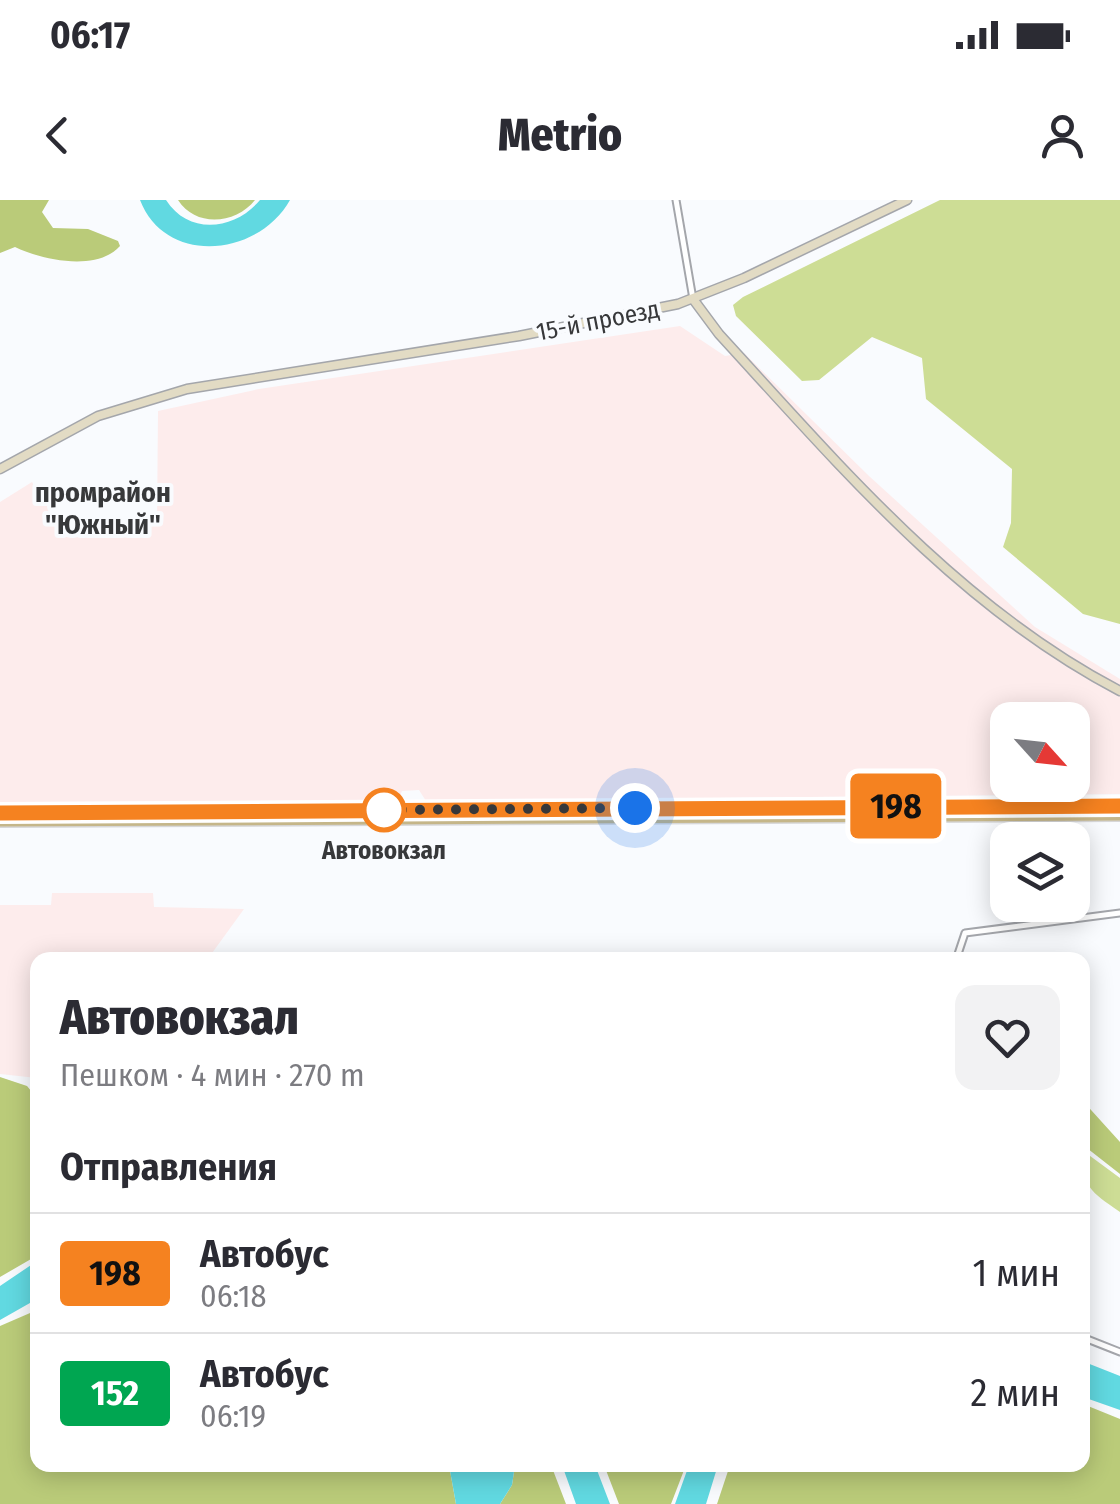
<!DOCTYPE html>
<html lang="ru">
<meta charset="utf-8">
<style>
:root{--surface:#fff;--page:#f2f2f3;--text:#2b2b33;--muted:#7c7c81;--line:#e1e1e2}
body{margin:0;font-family:"Fira Sans Condensed",sans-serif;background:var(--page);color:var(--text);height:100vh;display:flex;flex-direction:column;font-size:38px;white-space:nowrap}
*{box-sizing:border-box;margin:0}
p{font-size:32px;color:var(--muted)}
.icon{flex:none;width:55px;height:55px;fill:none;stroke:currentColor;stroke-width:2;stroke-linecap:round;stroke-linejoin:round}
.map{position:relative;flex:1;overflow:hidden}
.sheet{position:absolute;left:30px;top:752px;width:1060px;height:520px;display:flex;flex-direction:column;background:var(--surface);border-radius:20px;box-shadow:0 5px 25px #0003}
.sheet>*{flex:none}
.badge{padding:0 20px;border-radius:8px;font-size:35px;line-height:65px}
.needle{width:65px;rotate:117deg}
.tools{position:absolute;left:990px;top:502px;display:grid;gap:20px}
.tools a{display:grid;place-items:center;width:100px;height:100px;border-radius:20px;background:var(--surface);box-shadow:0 5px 25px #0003;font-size:50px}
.you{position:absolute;width:50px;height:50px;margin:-25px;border:8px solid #fff;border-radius:50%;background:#1a73e8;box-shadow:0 0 0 15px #1a73e833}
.map>.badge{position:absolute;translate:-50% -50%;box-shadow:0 0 0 5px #fff}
h2{padding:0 30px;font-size:38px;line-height:90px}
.round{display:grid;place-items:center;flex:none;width:105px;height:105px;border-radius:20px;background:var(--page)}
.head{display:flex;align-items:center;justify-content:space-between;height:170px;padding:0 30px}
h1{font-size:48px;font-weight:800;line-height:75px}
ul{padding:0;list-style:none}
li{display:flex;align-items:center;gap:30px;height:120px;padding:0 30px;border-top:2px solid var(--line)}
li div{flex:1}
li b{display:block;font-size:38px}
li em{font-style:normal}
li .badge{min-width:110px;font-weight:700;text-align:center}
.status{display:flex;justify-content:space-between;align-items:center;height:70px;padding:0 50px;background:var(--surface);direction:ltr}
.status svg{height:28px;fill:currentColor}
header{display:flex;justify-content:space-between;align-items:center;height:130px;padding:0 30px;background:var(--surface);font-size:45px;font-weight:800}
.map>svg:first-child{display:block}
.industrial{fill:#fdecec;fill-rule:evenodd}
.green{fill:#cddd95}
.forest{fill:#bacb79}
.water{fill:#61d9e1}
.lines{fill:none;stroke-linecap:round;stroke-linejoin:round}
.stream{stroke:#61d9e1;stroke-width:2.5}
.street-casing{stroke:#a4a6ab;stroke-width:9}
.secondary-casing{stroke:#a4a6ab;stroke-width:11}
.primary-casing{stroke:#d7d7d8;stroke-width:12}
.street{stroke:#fff;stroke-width:5}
.secondary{stroke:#e2dbc4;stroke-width:8}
.primary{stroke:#c5b689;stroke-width:9}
.line-casing{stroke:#fff;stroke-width:22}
.line{stroke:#f58220;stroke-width:15}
.walk{stroke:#37383a;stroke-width:10;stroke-dasharray:0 18}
.stop-dot{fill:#fff;stroke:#f58220;stroke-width:5}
.labels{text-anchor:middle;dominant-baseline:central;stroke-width:8;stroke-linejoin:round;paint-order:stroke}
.street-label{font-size:25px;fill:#37383a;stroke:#f9fbfe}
.stop-label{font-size:25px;font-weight:bold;fill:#37383a;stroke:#f9fbfe}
.neighbourhood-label{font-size:28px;font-weight:bold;fill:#37383a;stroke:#f9fbfe}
</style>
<div class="status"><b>06:17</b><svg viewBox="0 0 49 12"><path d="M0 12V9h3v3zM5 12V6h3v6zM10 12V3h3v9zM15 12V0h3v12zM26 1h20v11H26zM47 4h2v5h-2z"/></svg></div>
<header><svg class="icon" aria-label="back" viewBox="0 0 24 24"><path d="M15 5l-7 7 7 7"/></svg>Metrio<svg class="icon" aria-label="person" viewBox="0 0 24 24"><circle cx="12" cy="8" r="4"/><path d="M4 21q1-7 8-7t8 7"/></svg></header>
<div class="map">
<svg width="1120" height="1304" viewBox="0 0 1120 1304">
<rect width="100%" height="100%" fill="#f9fbfe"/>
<path class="industrial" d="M680,126L725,156L744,153L869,276L1035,427L1120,479V594L426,601L419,590L402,591L397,602L0,603V302L32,282L61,329L157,321L158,211L259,189ZM1008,520H1072V585H1008Z
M52,693H153L154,707L244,709L207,760H38L37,878L0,874V705H51Z"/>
<path class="green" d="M940,0H1120V424L1083,414L1003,347L1011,323L1012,269L926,199L922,158L872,137L819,180L802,181L736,116L733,105L743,97Z
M1082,950L1120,978V1012C1090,991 1082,987 1082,950Z"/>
<path class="forest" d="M0,0H49L42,12L53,28L88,29L118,41L120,46C97,72 42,60 15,47L0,53Z
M178,0H255C236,24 196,28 178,0Z
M0,877L27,886L37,898L38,1055L0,1077Z
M1082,900L1120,942V974L1083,945Z
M37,1110L38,1265H449L456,1304H0V1126Z
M1083,1204L1120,1219V1304H717L730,1265H1082Z
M515,1265H551L566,1304H500L512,1285Z
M604,1265H686L671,1304H619Z"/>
<path class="water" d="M140,0H166C189,36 235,30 260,0H290C259,56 166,67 140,0Z
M37,1061V1099L0,1120V1086Z
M1082,1161L1120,1176V1210L1083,1197Z
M449,1265H515L512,1285L500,1304H456Z
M562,1265H595L610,1304H576Z
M689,1265H718L706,1304H675Z"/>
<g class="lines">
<path class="stream" d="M38,1038V1046"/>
<g class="street-casing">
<path id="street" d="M676,0L693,99
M956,760L965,733L1120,713
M1082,1137L1120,1152"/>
</g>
<g class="secondary-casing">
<path id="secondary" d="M693,99L719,134C840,266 959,407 1120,491
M0,269L98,216L187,189L519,136L678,104L744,78L907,0"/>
</g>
<g class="primary-casing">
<path id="primary" d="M0,613L1120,606
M0,622L1120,616"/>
</g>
<use href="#street" class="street"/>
<use href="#secondary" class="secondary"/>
<use href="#primary" class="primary"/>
</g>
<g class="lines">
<g class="line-casing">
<path id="line" d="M0,613L1120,606"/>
</g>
<use href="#line" class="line"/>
<path class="walk" d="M384,610L635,608"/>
</g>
<circle class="stop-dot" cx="384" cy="610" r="20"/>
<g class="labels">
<g class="street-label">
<text transform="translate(598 121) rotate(-11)">15-й проезд</text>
</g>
<g class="stop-label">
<text x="384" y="651">Автовокзал</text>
</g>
<g class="neighbourhood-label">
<text x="103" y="292">промрайон<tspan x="103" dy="32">"Южный"</tspan></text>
</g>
</g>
</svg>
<div class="tools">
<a><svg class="needle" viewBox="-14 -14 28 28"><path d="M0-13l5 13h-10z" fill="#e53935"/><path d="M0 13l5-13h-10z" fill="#7c7c81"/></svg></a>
<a><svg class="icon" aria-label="layers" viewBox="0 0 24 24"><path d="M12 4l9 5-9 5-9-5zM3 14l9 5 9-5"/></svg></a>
</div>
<div class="you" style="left:635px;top:608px"></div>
<b class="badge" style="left:896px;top:606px;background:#f58220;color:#111">198</b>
<section class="sheet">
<div class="head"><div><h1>Автовокзал</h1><p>Пешком · 4 мин · 270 m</p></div><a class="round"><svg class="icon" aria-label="heart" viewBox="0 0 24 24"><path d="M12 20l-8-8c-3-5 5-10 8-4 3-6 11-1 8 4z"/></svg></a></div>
<h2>Отправления</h2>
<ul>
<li><span class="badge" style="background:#f58220;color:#111">198</span><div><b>Автобус</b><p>06:18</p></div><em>1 мин</em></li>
<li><span class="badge" style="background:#00a651;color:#fff">152</span><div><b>Автобус</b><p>06:19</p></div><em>2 мин</em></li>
</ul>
</section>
</div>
